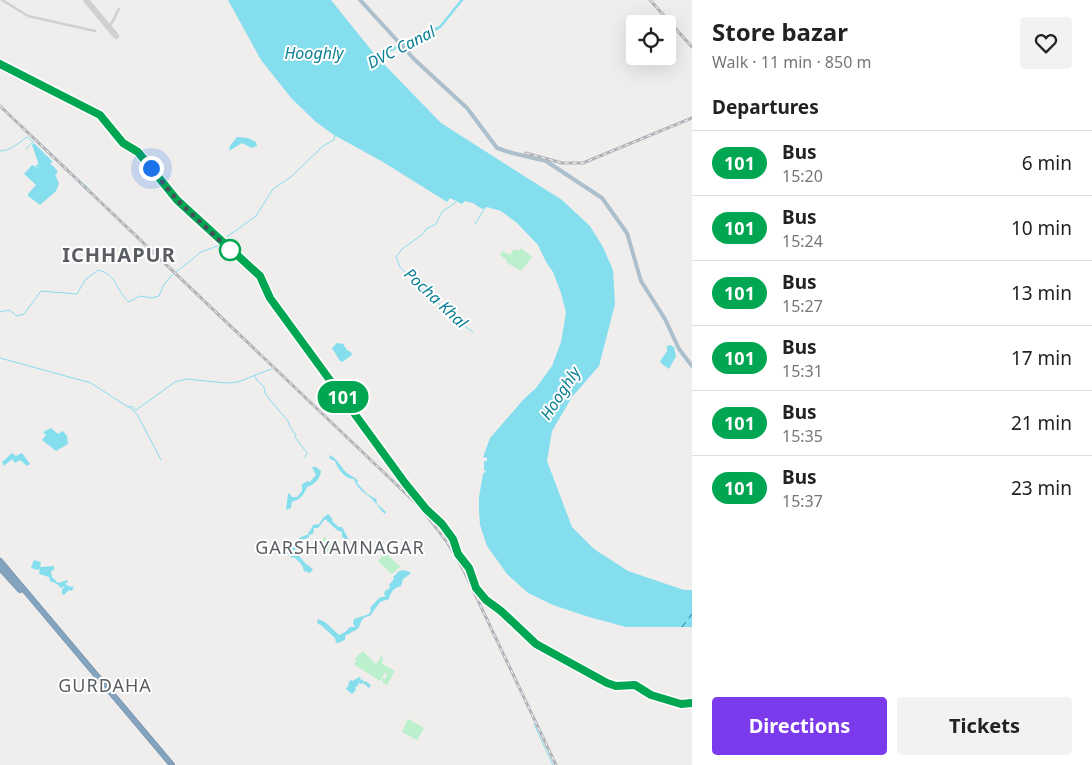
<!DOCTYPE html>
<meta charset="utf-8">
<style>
:root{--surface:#fff;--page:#f2f2f2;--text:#222;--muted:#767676;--line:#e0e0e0;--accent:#7c3aed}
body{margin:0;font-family:"Noto Sans",sans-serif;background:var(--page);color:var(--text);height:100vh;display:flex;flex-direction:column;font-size:19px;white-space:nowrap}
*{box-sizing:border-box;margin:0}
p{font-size:16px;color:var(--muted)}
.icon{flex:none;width:28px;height:28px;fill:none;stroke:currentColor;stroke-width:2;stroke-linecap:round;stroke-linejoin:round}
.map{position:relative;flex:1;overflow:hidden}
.drawer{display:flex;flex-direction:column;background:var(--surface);width:400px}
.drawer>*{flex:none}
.badge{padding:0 10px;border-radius:16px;font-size:18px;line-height:32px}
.controls{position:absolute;left:626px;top:15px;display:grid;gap:10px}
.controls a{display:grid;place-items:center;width:50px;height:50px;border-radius:5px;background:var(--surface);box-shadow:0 5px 20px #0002;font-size:25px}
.you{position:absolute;width:25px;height:25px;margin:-12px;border:4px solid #fff;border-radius:50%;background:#1a73e8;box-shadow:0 0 0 8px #1a73e833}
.map>.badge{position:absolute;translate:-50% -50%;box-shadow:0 0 0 2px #fff}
h2{padding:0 20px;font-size:19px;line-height:45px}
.round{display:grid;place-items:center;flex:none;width:52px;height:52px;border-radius:5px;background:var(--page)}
.overview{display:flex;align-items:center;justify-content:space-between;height:85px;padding:0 20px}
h1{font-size:24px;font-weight:700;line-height:38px}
.action{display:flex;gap:10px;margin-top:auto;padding:10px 20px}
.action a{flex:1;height:58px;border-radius:5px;background:var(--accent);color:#fff;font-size:20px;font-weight:700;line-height:58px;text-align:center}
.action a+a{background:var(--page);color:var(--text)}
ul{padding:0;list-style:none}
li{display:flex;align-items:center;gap:15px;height:65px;padding:0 20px;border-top:1px solid var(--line)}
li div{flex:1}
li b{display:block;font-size:19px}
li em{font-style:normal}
li .badge{min-width:55px;font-weight:700;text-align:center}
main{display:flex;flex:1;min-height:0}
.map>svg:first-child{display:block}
.green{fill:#baf0cc}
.water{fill:#85deee}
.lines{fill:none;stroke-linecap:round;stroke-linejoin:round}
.stream{stroke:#85deee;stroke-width:1}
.canal{stroke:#85deee;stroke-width:2.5}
.ferry{stroke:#097f94;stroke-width:1;stroke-dasharray:6 5;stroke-linecap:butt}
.taxiway{stroke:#d0d0d2;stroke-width:2.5}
.runway{stroke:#d0d0d2;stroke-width:6}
.highway-casing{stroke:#6e8eaa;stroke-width:6}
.primary{stroke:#acbfcd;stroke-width:4}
.highway{stroke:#83a3be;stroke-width:5}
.rail-casing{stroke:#afb3b8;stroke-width:3}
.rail{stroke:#fff;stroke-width:1;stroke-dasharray:4;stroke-linecap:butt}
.line-casing{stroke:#fff;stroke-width:11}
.line{stroke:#00a651;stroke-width:8}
.walk{stroke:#45525b;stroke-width:5;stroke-dasharray:0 9}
.stop-dot{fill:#fff;stroke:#00a651;stroke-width:2.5}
.labels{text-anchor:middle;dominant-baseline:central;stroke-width:4;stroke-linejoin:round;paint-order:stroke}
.water-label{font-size:16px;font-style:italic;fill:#097f94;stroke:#fff}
.quarter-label{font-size:18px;letter-spacing:1px;fill:#5a5e63;stroke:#fff}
.district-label{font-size:20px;font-weight:bold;letter-spacing:1px;fill:#5a5e63;stroke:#fff}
</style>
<main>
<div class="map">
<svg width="692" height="765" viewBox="0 0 692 765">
<rect width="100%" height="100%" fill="#f0eded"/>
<path class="green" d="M521,248L532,257L521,271L506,262L507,260L500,255L502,251L510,255L514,249L519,251Z
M325,537L337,547L329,554L317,545V543Z
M387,549L386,553L398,565L401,566L392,574L378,561Z
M363,651L376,664L380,659L381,655L383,657L382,664L395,671L387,685L383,683L382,680L383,678L386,679L387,672L384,674L380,681L355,665L354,663L357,661L355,658Z
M408,719L424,728L417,740L402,732Z"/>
<path class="water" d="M228,0H331L376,56L441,123L562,200L590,226L603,247L613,270L615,304L599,366L572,397L552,431L547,461L572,527L594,549L628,571L684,590H692V627H626L589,617L553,605L528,593L507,574L487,546L480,525L479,511V497L483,474L486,471L484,470V461H487V458L483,457L490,438L524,399L536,388L552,366L561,342L566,313L561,293L553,272L546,262L538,245L517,223L501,211L487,207L482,209L473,203L465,201L462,204L450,198L447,202L383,162L334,135L316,122L292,99L261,60Z
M237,137L248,138L256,142L257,146L252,148L242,143L229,151L230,146Z
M34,143L53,162L50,163L57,170V174H55L59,184L56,191L40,205L28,196V194L36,185L24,174L32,165L41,169L36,166L37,164L39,165L32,145Z
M337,343L343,344L347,350L351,352L352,355L342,362L340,361L332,348Z
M670,345L674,347L676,356L669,369L662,364L660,361L667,351V346Z
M51,428L58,434L63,431L67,436L68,444L56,451L42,440L46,435L43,432Z
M12,453L16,456L22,453L30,464L27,466L20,460L15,463L12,459L4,466L2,462Z
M329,455C338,458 340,467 347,473C351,476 355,477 358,481L357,483L367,494L376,499L377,504L386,512L385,514C379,509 375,501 371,498C363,492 357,488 354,479C345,479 337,468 335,461L330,459Z
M312,467H316L321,471C320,480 313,485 307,487C303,496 301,499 292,502L291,508L286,510L288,494L289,493L292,497H297L302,491V484L308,481L310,482L316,475Z
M328,514L332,518L333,522L339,527H342L348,538L347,540L342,537V532L337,530L325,519L318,528H314L313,534L309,535V537L306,539H303L302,542L295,551L305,563L313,569L310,573L304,571L302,565L294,557L292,558L286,552L299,543V538L309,534L308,532L310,531L313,525L319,524L323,518Z
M34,560L41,562L40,567L54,566V570L51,571L52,577L58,583L67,580L68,582L65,584L71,587L74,586L72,591L69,590L64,595L62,594V590L65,585L61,588L57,584L50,581L49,577L39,574L40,567L39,570L31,568Z
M403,570L410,572V574L403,579L401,586C394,588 391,591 389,599L380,602L370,616C358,617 363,626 356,630C352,632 350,633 345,636V640L338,643H336L335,638L321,625H320L317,623L318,619L325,622L339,635L345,632L350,627H355L353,623L354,619L369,614L371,610L370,608L379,598L386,596L384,594L385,591L390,588L389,585L394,579L393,577L399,571Z
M359,677L361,678L359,681L362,679L364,682L365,681L371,685L369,688L363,683L361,684L358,682L359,684L355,688L356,690L352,694L346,689L349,684L348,683L351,680L353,681Z"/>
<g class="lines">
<path class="stream" d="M42,145L91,191
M0,151C12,150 17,144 27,137L33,142L26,149
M456,202L442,212L436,224L426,229L423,234L402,249L396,257L400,267L404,271L456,320L473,332
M475,224L485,208
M0,312L9,310L17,316L24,314L41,291L77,294L85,280L98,270C118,275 115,290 129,302L140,296L151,298L159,296L163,286L170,277L201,252L220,245L228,236L256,216L273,189L291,177L323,146L334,140L335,135
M0,358L91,383L128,407L131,406L136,410L175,382L186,379L227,383L238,382L271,369
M254,375L257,380L264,387L265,393L271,401L288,421L290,427L296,435L295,437L307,453L305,457
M129,407L137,414L161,460
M534,724L553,765"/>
<path class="canal" d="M376,57L440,27L462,0"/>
<path class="ferry" d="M682,627L692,614"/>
<path class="taxiway" d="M2,0L28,16L95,31
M108,27C116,20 114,15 119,9"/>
<path class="runway" d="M86,0L116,36"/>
<g class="highway-casing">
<path id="highway" d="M0,561L172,765
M0,568L20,590"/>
</g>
<path class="primary" d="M360,0L415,60L467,108L497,148L512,153L546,161L602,198L627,233L641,281L665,319L679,349L692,366
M0,64L100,115L123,143L138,152L177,200L260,276L270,298L405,483L426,509L443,525L456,544L459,554L469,568L476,587L485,598L536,644L604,682L615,686L635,685L651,695L679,703H692"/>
<use href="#highway" class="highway"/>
<g class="rail-casing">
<path id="rail" d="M650,0L692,47
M0,106L421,508L447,542L464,571L556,765
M526,153L562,163H583L692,118"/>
</g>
<use href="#rail" class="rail"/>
</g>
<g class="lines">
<g class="line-casing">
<path id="line" d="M0,64L100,115L123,143L138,152L177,200L260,276L270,298L405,483L426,509L442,524L453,539L458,554L469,568L476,588L486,600L501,611L536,644L607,683L616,686L635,685L651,695L681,704L692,703"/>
</g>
<use href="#line" class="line"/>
<path class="walk" d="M151,168L177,200L230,250"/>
</g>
<circle class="stop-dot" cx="230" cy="250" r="10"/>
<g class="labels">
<g class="water-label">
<text transform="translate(401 47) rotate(-27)">DVC Canal</text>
<text x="314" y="53">Hooghly</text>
<text transform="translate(436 298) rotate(43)">Pocha Khal</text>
<text transform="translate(560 393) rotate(-57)">Hooghly</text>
</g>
<g class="quarter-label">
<text x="340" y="547">GARSHYAMNAGAR</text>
<text x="105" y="685">GURDAHA</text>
</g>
<g class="district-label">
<text x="119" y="254">ICHHAPUR</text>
</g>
</g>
</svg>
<div class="controls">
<a><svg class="icon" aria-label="locate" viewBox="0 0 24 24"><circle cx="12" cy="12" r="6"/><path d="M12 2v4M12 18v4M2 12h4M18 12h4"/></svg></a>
</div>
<div class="you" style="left:151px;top:168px"></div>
<b class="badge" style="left:343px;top:397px;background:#00a651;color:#fff">101</b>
</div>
<section class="drawer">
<div class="overview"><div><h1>Store bazar</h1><p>Walk · 11 min · 850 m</p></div><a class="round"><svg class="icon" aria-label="heart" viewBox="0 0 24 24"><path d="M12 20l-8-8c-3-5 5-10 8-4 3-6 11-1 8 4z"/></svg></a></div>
<h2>Departures</h2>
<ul>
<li><span class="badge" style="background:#00a651;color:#fff">101</span><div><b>Bus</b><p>15:20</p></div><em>6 min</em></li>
<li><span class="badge" style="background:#00a651;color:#fff">101</span><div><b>Bus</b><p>15:24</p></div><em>10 min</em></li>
<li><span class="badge" style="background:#00a651;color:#fff">101</span><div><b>Bus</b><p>15:27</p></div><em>13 min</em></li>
<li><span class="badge" style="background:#00a651;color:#fff">101</span><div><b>Bus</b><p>15:31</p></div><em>17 min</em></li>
<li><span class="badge" style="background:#00a651;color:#fff">101</span><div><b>Bus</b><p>15:35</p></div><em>21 min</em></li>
<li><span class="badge" style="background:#00a651;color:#fff">101</span><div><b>Bus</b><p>15:37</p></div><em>23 min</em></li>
</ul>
<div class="action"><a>Directions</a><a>Tickets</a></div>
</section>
</main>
